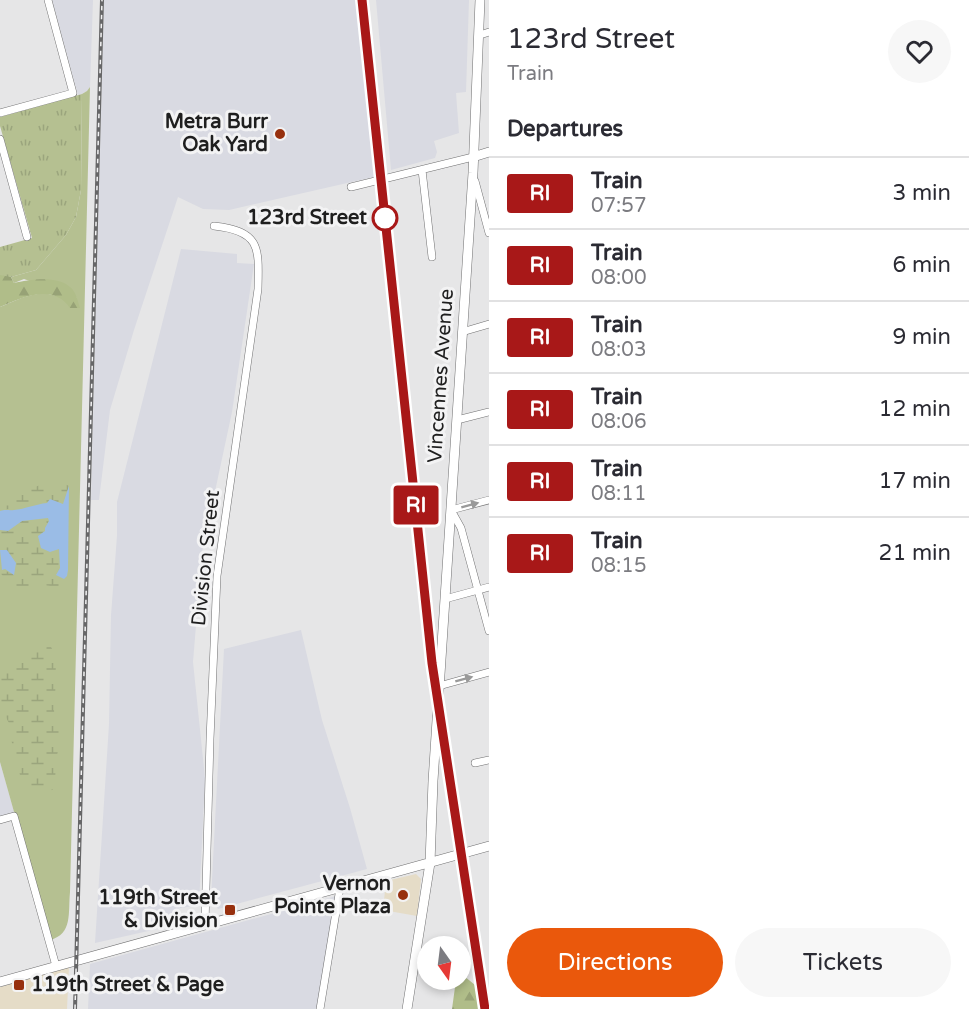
<!DOCTYPE html>
<style>
:root{--surface:#fff;--page:#f7f7f7;--text:#2b2b33;--muted:#7c7c81;--line:#e1e1e2;--accent:#ea580c}
body{margin:0;font-family:"Varela Round",sans-serif;background:var(--page);color:var(--text);height:100vh;display:flex;flex-direction:column;font-size:22px;white-space:nowrap}
*{box-sizing:border-box;margin:0}
p{font-size:20px;color:var(--muted)}
.icon{flex:none;width:33px;height:33px;fill:none;stroke:currentColor;stroke-width:2;stroke-linecap:round;stroke-linejoin:round}
.map{position:relative;flex:1;overflow:hidden}
.sheet{display:flex;flex-direction:column;background:var(--surface);width:480px}
.sheet>*{flex:none}
.badge{padding:0 12px;border-radius:4px;font-size:21px;line-height:39px}
.needle{width:39px;rotate:166deg}
.fabs{position:absolute;left:417px;top:936px;display:grid;gap:12px}
.fabs a{display:grid;place-items:center;width:54px;height:54px;border-radius:50%;background:var(--surface);box-shadow:0 3px 9px #0003;font-size:30px}
.map>.badge{position:absolute;translate:-50% -50%;box-shadow:0 0 0 3px #fff}
h2{padding:0 18px;font-size:22px;line-height:54px}
.round{display:grid;place-items:center;flex:none;width:63px;height:63px;border-radius:32px;background:var(--page)}
.overview{display:flex;align-items:center;justify-content:space-between;height:102px;padding:0 18px}
h1{font-size:28px;font-weight:600;line-height:45px}
.cta{display:flex;gap:12px;margin-top:auto;padding:12px 18px}
.cta a{flex:1;height:69px;border-radius:36px;background:var(--accent);color:#fff;font-size:24px;font-weight:600;line-height:69px;text-align:center}
.cta a+a{background:var(--page);color:var(--text)}
ul{padding:0;list-style:none}
li{display:flex;align-items:center;gap:18px;height:72px;padding:0 18px;border-top:2px solid var(--line)}
li div{flex:1}
li b{display:block;font-size:22px}
li em{font-style:normal}
li .badge{min-width:66px;font-weight:700;text-align:center}
main{display:flex;flex:1;min-height:0}
.map>svg:first-child{display:block}
.commercial{fill:#e5dcc7}
.built{fill:#d9dae2}
.green{fill:#b5c091}
.forest{fill:url(#forest-firs)}
.wetland{fill:url(#wetland-marsh)}
.park{fill:url(#park-tufts)}
.water{fill:#9abce6}
.lines{fill:none;stroke-linecap:round;stroke-linejoin:round}
.street-casing{stroke:#707071;stroke-width:8}
.secondary-casing{stroke:#707071;stroke-width:10}
.street{stroke:#fff;stroke-width:7}
.secondary{stroke:#fff;stroke-width:9}
.rail-casing{stroke:#666667;stroke-width:4}
.rail{stroke:#f3f3f4;stroke-width:1.5;stroke-dasharray:4.5;stroke-linecap:butt}
.oneway{fill:#9a9a9a}
.line-casing{stroke:#fff;stroke-width:14}
.line{stroke:#a81818;stroke-width:9}
.poi-dot{fill:#97300e;stroke:#f3f3f4;stroke-width:2}
.stop-dot{fill:#fff;stroke:#a81818;stroke-width:3}
.labels{text-anchor:middle;dominant-baseline:central;stroke-width:6;stroke-linejoin:round;paint-order:stroke}
.poi-label{font-size:20px;font-weight:bold;fill:#1f1f1f;stroke:#f3f3f4;text-anchor:end}
.stop-label{font-size:20px;font-weight:bold;fill:#1f1f1f;stroke:#f3f3f4;text-anchor:end}
.street-label{font-size:20px;fill:#1f1f1f;stroke:#f3f3f4}
</style>
<main>
<div class="map">
<svg width="489" height="1009" viewBox="0 0 489 1009">
<defs>
<pattern id="forest-firs" width="22" height="20" patternUnits="userSpaceOnUse" patternTransform="scale(1.5)"><rect width="22" height="20" fill="#b0bd89"/><path d="M5 1l3.5 6h-7zM16 11l3.5 6h-7z" fill="#97a276"/></pattern>
<pattern id="wetland-marsh" width="20" height="14" patternUnits="userSpaceOnUse" patternTransform="scale(1.5)"><rect width="20" height="14" fill="#b5c091"/><path d="M1 5h8M5 5V1M11 12h8M15 12V8" fill="none" stroke="#9ba57d"/></pattern>
<pattern id="park-tufts" width="24" height="20" patternUnits="userSpaceOnUse" patternTransform="scale(1.5)"><rect width="24" height="20" fill="#b5c091"/><path d="M3 7l-1-3M5 7V3M7 7l1-3M15 17l-1-3M17 17v-4M19 17l1-3" fill="none" stroke="#9ba57d"/></pattern>
</defs>
<rect width="100%" height="100%" fill="#e6e6e7"/>
<path class="commercial" d="M416,874L421,879L417,916L383,910L386,881Z
M69,967L67,1009H0V987Z"/>
<path class="built" d="M52,0H93L90,87L87,91L82,94L78,95Z
M104,0H359L378,176L229,210L203,209L178,197L134,330L110,410L99,500H91Z
M376,0H469L466,92L456,93L459,133L434,141L437,152L435,158L391,170Z
M181,249L237,254V263L254,264L232,412L202,552L193,662L205,778L199,905L175,909V925L95,943L109,724L111,615L117,536V502Z
M301,630L322,720L350,808L367,869L218,909L211,899L224,649Z
M0,762L15,815L0,819Z
M336,896L318,1009H88L90,964Z"/>
<path class="green" d="M90,87L70,892C68,913 73,934 50,940L0,762V307C14,301 32,292 48,294C61,296 62,300 77,298L24,279L14,283L11,277L36,270L66,235L76,217L81,190L82,94L87,91Z"/>
<path class="forest" d="M5,274L11,277L14,283C29,280 57,275 70,287C76,291 78,302 80,308H70C53,283 23,297 0,307V275Z
M461,971L464,976L475,985L480,1009H452L456,980H460Z"/>
<path class="wetland" d="M65,484L69,486L63,504L52,501L39,503L14,510L8,509L0,511L1,497L8,492L12,494L19,490H28L40,485Z
M40,518H48L49,520L45,531L38,536L59,549L60,568L56,575L64,579L66,578L64,584L68,588L64,591C54,586 47,584 36,586L32,594H15L11,587L13,580L6,579L0,573V566L2,570L15,574C18,561 12,555 0,550V530L9,531L22,521Z
M47,647H51L56,656L55,704C51,718 61,727 60,741C60,746 58,750 57,755C55,766 56,777 54,788C48,795 34,793 26,790L22,783L10,735V725L0,706V660L11,663L28,651Z"/>
<path class="park" d="M82,94L81,190L76,217L66,235L36,270L11,277L0,275V247L32,238L0,126V117Z"/>
<path class="water" d="M69,486L68,570L67,576L64,579L56,575L60,568L59,549L50,552L41,548L38,536L45,531V528L49,521L48,518L22,521L8,531L0,530V511C6,509 9,511 14,510C25,509 36,504 47,503L50,499L63,504Z
M0,550H7L16,563L14,575L5,569L2,570Z"/>
<g class="lines">
<g class="street-casing">
<path id="street" d="M480,35L489,32
M0,113L73,93L48,0
M0,139L27,237
M422,170L432,257
M475,181L489,233
M351,187L473,157
M462,332L489,324
M457,420L489,412
M489,500L451,510L461,528L489,631
M445,599L489,587
M439,686L489,672
M475,763L489,760
M0,820L14,816L56,966
M205,925L210,739L217,576L258,289C259,248 261,231 214,226
M320,1009L340,888"/>
</g>
<g class="secondary-casing">
<path id="secondary" d="M473,157L489,152
M0,982L489,846
M407,1009L430,863L433,781L473,173L480,0"/>
</g>
<use href="#street" class="street"/>
<use href="#secondary" class="secondary"/>
<g class="rail-casing">
<path id="rail" d="M365,0L434,654L488,1009
M75,1009L102,0"/>
</g>
<use href="#rail" class="rail"/>
</g>
<defs><path id="oneway-solid" d="M-6-.8H1V-3.2L6.5 0L1 3.2V.8H-6Z" transform="scale(1.5)"/></defs>
<g class="oneway">
<use href="#oneway-solid" transform="translate(470 505) rotate(-15)"/>
<use href="#oneway-solid" transform="translate(464 679) rotate(-15)"/>
</g>
<g class="lines">
<g class="line-casing">
<path id="line" d="M362,0L432,663L485,1009"/>
</g>
<use href="#line" class="line"/>
</g>
<g class="poi-dot">
<circle cx="280" cy="134" r="6"/>
<circle cx="403" cy="895" r="6"/>
<rect x="224" y="904" width="12" height="12" rx="3"/>
<rect x="13" y="979" width="12" height="12" rx="3"/>
</g>
<circle class="stop-dot" cx="385" cy="218" r="12"/>
<g class="labels">
<g class="poi-label">
<text x="268" y="122">Metra Burr<tspan x="268" dy="23">Oak Yard</tspan></text>
<text x="391" y="884">Vernon<tspan x="391" dy="23">Pointe Plaza</tspan></text>
<text x="218" y="898">119th Street<tspan x="218" dy="23">&amp; Division</tspan></text>
<text x="31" y="985" text-anchor="start">119th Street &amp; Page</text>
</g>
<g class="stop-label">
<text x="367" y="218">123rd Street</text>
</g>
<g class="street-label">
<text transform="translate(441 376) rotate(-86)">Vincennes Avenue</text>
<text transform="translate(206 558) rotate(-84)">Division Street</text>
</g>
</g>
</svg>
<div class="fabs">
<a><svg class="needle" viewBox="-14 -14 28 28"><path d="M0-13l5 13h-10z" fill="#e53935"/><path d="M0 13l5-13h-10z" fill="#7c7c81"/></svg></a>
</div>
<b class="badge" style="left:416px;top:505px;background:#a81818;color:#fff">RI</b>
</div>
<section class="sheet">
<div class="overview"><div><h1>123rd Street</h1><p>Train</p></div><a class="round"><svg class="icon" aria-label="heart" viewBox="0 0 24 24"><path d="M12 20l-8-8c-3-5 5-10 8-4 3-6 11-1 8 4z"/></svg></a></div>
<h2>Departures</h2>
<ul>
<li><span class="badge" style="background:#a81818;color:#fff">RI</span><div><b>Train</b><p>07:57</p></div><em>3 min</em></li>
<li><span class="badge" style="background:#a81818;color:#fff">RI</span><div><b>Train</b><p>08:00</p></div><em>6 min</em></li>
<li><span class="badge" style="background:#a81818;color:#fff">RI</span><div><b>Train</b><p>08:03</p></div><em>9 min</em></li>
<li><span class="badge" style="background:#a81818;color:#fff">RI</span><div><b>Train</b><p>08:06</p></div><em>12 min</em></li>
<li><span class="badge" style="background:#a81818;color:#fff">RI</span><div><b>Train</b><p>08:11</p></div><em>17 min</em></li>
<li><span class="badge" style="background:#a81818;color:#fff">RI</span><div><b>Train</b><p>08:15</p></div><em>21 min</em></li>
</ul>
<div class="cta"><a>Directions</a><a>Tickets</a></div>
</section>
</main>
